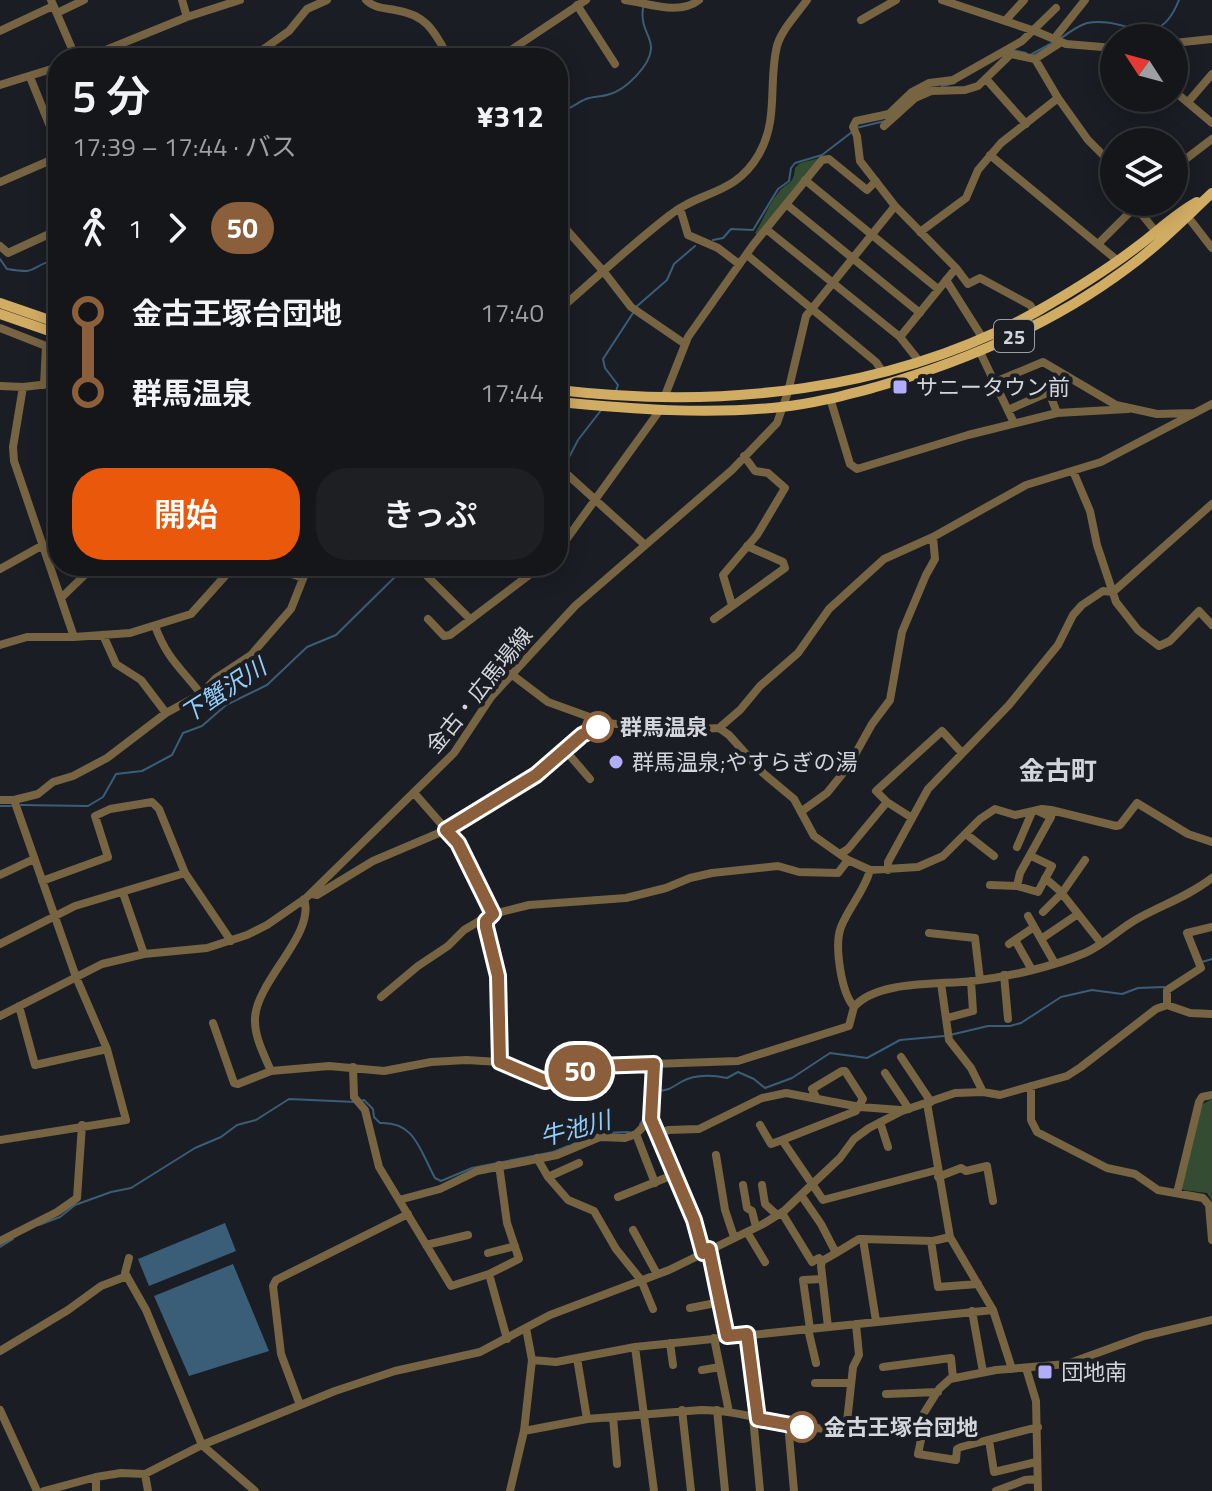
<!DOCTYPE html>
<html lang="ja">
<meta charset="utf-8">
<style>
:root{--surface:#14161a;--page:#1d1f23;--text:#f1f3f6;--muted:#9d9fa2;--line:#333539;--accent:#ea580c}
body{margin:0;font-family:"Titillium Web","Noto Sans JP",sans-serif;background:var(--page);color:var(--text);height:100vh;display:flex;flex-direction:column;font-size:30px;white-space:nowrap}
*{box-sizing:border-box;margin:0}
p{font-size:26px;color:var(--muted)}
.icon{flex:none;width:44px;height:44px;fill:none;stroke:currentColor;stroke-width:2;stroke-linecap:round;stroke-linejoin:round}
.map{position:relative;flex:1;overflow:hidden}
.drawer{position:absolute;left:48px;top:48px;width:520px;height:528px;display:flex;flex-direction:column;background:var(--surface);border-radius:32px;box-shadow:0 4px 20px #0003,0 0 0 2px var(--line)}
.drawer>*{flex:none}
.badge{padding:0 16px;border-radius:26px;font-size:28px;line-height:52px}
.needle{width:52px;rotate:306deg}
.fabs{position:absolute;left:1100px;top:24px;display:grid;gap:16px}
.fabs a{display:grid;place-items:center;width:88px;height:88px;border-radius:50%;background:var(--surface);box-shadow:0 4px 20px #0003,0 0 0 2px var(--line);font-size:40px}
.map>.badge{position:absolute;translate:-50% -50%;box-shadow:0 0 0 4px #fff}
.legs{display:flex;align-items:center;gap:12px;height:88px;padding:0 24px;font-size:26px}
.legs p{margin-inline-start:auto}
.overview{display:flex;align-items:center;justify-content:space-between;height:136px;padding:0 24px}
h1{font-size:44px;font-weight:600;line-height:60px}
.action{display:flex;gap:16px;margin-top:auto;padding:16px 24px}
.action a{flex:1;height:92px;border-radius:32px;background:var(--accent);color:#fff;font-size:32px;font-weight:600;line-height:92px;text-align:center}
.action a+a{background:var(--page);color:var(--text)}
ul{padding:0 24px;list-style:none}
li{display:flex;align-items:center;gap:28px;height:80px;font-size:30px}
li i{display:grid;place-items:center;width:12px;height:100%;margin:0 10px;background:currentColor}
li i::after{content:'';width:20px;height:20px;margin:-10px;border:6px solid;border-radius:50%;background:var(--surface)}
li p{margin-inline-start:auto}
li:first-child i{background:linear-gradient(#0000 50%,currentColor 0)}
li:last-child i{background:linear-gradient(currentColor 50%,#0000 0)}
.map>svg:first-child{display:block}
.green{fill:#334c32}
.water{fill:#3a5d78}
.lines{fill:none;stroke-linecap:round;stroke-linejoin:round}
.stream{stroke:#3a5d78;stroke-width:2}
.minor{stroke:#766442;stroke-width:8}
.major{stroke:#d1ac63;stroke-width:10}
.line-1-casing{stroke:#fff;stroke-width:18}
.line-1{stroke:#8b5e3c;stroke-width:12}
.poi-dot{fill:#b1adfa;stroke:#1a1d23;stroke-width:3}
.stop-1-dot{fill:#fff;stroke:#8b5e3c;stroke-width:4}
.labels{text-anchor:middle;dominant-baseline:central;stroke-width:8;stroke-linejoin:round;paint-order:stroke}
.shield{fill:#1a1d23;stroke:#9c9ea3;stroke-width:2}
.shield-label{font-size:20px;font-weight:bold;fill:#d3d5da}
.poi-label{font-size:22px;fill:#d3d5da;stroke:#1a1d23;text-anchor:start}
.street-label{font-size:22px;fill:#d3d5da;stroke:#1a1d23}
.stop-label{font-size:22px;font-weight:bold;fill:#d3d5da;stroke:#1a1d23;text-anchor:start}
.water-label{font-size:24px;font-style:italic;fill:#92cefc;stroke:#1a1d23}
.quarter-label{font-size:26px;font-weight:bold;fill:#d3d5da;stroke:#1a1d23}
</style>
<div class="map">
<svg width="1212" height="1491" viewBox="0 0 1212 1491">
<rect width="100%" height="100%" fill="#1a1d23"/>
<path class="green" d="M820,158L758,236L755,233C763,220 769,204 778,193C788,180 793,187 795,168L800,163Z
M1212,1099V1201L1207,1193L1183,1190L1181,1186L1201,1105Z"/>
<path class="water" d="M225,1223L236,1251L149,1286L138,1259Z
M233,1264L269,1351L189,1376L154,1296Z"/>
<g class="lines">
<path class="stream" d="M1060,39C1068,33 1077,26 1087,23C1127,15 1157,56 1179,0
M1013,50L1026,53
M1032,54L1054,42
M942,86L955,83
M558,111C569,111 576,103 586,99C594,96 602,97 610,94C625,90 650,66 651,49C652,36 640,29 643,8
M856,128L885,121
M713,240L723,238L731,229L753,230L778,189L789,181L791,168L795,163L822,155L852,132
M0,259L7,269C13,270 21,271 27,271C40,269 38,261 58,262
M636,307L667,280L674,264L695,246
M616,391L618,385L605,368L603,359L633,313
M564,467L578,440L602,409
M21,805L88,806L103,797L116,774L142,771L172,755L183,733L202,726L226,705L267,685L307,647L336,635L406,566
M0,806H11
M1202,962L1212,959
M950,1035L988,1026H1010L1021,1023L1061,997L1092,990L1122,994L1138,988L1164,987
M656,1091C668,1091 671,1088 681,1082C695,1074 712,1075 727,1078L738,1072L754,1079L765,1088L792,1078L830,1053L867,1058L900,1040L944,1036
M361,1101L364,1100L373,1109L374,1117L380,1123C415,1121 420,1151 435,1178L441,1181L472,1168L553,1152L601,1133L629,1132
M640,1124L645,1117L646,1089L650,1090
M39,1225L60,1217L75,1205L111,1192L131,1188L195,1148L221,1137L237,1125L256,1120L289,1099L355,1102
M0,1247L13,1239"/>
<path class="minor" d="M51,0L76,58
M182,0L187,17
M366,0C374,8 384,8 395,10C428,15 435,33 449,58
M625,0C648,3 679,16 699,0
M942,0L1035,31L1066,44L1114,48
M577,5L615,64
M57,13L84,0
M861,20L896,0
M1005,21L1024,0
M0,31L53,6
M1054,39L1085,0
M1060,43L1035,59L1058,98L1088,140L1114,166
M1174,43L1212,39
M86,58L187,17L240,0
M251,58L289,31L307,9L327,0
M499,58L586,0
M30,77L58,146
M987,80L1026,124
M0,85L58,67
M1174,91L1212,123
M1188,102L1212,74
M44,112L58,108
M884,126L915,98L931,91L965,90L978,86L1011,54L1035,59
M990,155L1118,261
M1174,168L1212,139
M805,180L938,289
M0,182L58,157
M786,204L920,313
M1136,207L1156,232
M680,208L688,235L718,248L739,264
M1188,217L1212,248
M558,220L604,272L631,307L685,344
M766,229L900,337L919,361
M920,232L966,198L978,170L1001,143L1058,98
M1099,243L1140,202
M0,246L8,253L58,230
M747,255L876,362L882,371
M946,280L982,337
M558,311C595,279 631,245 670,215C701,190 735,196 759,154C779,119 768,82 777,46C782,29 797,14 807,0
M1035,312L1030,305L980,278L968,284L956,268L895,206L860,161L857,136L853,127L856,121L889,114L912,92L929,83L953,80L1022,41L1056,8
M0,328L46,346L44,385
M900,337L956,268
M980,352L1014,423
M995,382L1043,362L1116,405L1157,414L1195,413
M0,386L23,387L58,383
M23,387L13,447L14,461L74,637
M664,398L688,337L753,245L822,160L829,159L867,190L876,181
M830,398L850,464L857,469L968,435L1057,413L1128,409
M1008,410L1049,392L1057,413
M558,466L644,544
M1073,471L1090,511L1097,545L1116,602L1138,630L1159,646L1170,641L1199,611L1212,625
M558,551L660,410
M268,566L303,578
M417,566L470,619
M0,569L43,545
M61,598L94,566
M732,605L723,575L757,535L785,488L768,473L755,471L744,456
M428,619L444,636L450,635L541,566
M714,619L785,568L783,562L747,546
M155,626C167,659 181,668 201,694
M103,635L116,664L141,680L166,713
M0,645L27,637H74L130,633L191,614L234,566
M511,674L548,702L606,723L682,730L719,728L740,710L760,686L798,653L829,609L884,559L933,537L1026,485L1101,462L1212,404
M719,728L729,735L763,773L794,799L814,836L848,860L870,870L918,867L943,856L980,819L995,809L1015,815L1042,809L1051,810L1116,826L1120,825L1137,803L1188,834L1212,842
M565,750L590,779
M415,794L458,843L493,914
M0,800H14L76,977L107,1049L126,1120L0,1140
M14,800L38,794L53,782L73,776L107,758L166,713L201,694L216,678L251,655L291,609L308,566
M887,802L912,818
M802,811L827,793L848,767L872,724L890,700L902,632L926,575L935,559L933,537
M966,834L994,856
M1017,847L1032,812
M840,854L848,849L887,802L876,791L942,731L962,753
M888,870V862L928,789L1009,705L1058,645L1073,615L1082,605L1103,591L1113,592L1212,504
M0,875L34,859
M1045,878L1060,891L1101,943
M42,881L108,857L95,816L110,809L152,802L159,809L185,873L231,941
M990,885L1017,886L1038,892L1052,866L1031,856
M1017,886L1020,873L1051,817L1038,811
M123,893L144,954
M312,894L317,895L373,861L446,830L536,775L582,735L606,723
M1043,912L1062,893L1085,860
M1028,916L1054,962
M929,933L975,938L980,980
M1041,939L1078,914
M1015,940L1032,970
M0,944L75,906L185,873
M1009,944L1034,927
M1004,975L1008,1019
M941,983L949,1040L971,1068L983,1092
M381,997L418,966L448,946L464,930L481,920L486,921
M1167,1005V990L1201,968L1187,933L1212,927
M19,1006L35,1065L107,1049
M854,1007C841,992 834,945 841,927C849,907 865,890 870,870
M0,1016L102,964L144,954L207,948L247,935L267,925L306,898L454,753L491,697L575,606L732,470L777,423L788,392L806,316L895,206
M947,1018L973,1011L971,981
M213,1023L234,1083L238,1084L271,1071L329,1066L384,1071L431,1062L466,1060L500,1062L545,1081L596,1066L738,1061L849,1026L854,1007C877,980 939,985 972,981C1008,977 1052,967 1085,953C1104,945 1119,929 1137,919C1162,905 1189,896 1212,878
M901,1057L931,1102
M500,1062L498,976L486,927V921L493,914L529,905L626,898L666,888L690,878L712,873L778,866L799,872L838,873L848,860
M654,1064L651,1119L694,1220L703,1253
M353,1067L354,1097L365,1110L379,1167L451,1286L489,1274L519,1259L507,1223L499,1165
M271,1071C264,1055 254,1036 255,1018C257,980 316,934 304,899
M885,1073L909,1109
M1031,1086V1120L1037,1132L1107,1168L1135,1174L1158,1190L1203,1198L1209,1205L1212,1240
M816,1097L812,1089L842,1071H845L863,1099L856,1111L782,1140L823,1200L937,1170
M927,1103L950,1237L993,1310L1012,1369
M880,1122L888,1147
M760,1125L771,1144L782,1140
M636,1134L655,1183
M656,1135L668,1130L699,1129L762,1098L786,1093L860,1107L901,1110
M716,1155L725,1210L734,1237
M537,1158L548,1177L568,1200L594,1211L616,1249L641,1280L653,1309
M548,1177L579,1163
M938,1177L961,1168L966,1171L987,1166L993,1201
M743,1185L747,1208L752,1211L756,1227
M762,1185L765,1204L777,1215
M1177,1193L1199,1102L1202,1097L1212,1095
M801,1195L821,1224L836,1253L859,1239H863
M618,1197L673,1175
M399,1200L440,1189L477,1171L557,1155L600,1137L625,1138L636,1134L651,1119
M782,1213L812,1262L819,1258L822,1261
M633,1230L657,1274
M747,1232L765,1262
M0,1241L57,1212L77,1198L82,1125
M931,1241L938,1287L978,1284
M426,1245L468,1235
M709,1249L727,1336
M488,1253L515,1246
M129,1258L125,1273L146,1310L202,1445L255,1491
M489,1274L507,1339
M690,1308L721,1302
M972,1311L983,1372
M876,1321L863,1239L933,1241L950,1237
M828,1327L821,1266L822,1261L836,1253
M808,1329L816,1363
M810,1329L803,1280L822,1279
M747,1334L758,1419
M714,1338L729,1412
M670,1343L673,1365
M635,1347L654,1491
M0,1351L68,1310L101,1286L127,1276
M577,1358L587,1419
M532,1360L556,1362L635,1347L993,1310
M883,1367L951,1358L953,1378
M1026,1368L1036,1401L1038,1491
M702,1370L720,1367
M815,1383H851
M886,1394L938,1392
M300,1405L281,1354L273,1286L276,1280L408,1214
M0,1410L37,1491
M682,1410L691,1491
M717,1410L725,1491
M613,1417L617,1464
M753,1417L760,1491
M788,1424L794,1491
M917,1427L922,1435L918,1454L956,1460L957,1449L961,1447L1038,1427
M524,1431L587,1419L701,1410C737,1410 772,1423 807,1427C843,1432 879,1430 914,1429L939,1389L950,1379L996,1370L1067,1364L1144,1336L1212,1320
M846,1431L853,1367L859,1355L856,1324
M989,1440L994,1472L1036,1462
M145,1474L148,1491
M44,1491L96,1477L121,1473L145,1474L202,1445L335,1391L395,1371L480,1352L550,1315L669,1270L763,1224L784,1211L840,1158L854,1139L869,1128L902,1111L955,1093L983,1092L1000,1095L1067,1076L1081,1067L1156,1009L1167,1005L1190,1013L1212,1014
M96,1491V1477
M510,1491L524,1431L532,1360L526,1328
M996,1491L1025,1480L1037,1479"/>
<path class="major" d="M0,303L58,323
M0,314L58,334
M558,390C720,409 891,392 1036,312C1071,292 1107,270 1138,246C1158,231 1175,214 1197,202
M558,402C632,409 707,415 781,407C813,404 846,395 876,387C966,361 1051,325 1126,269C1158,246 1184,219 1212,193"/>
</g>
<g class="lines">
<g class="line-1-casing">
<path id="line-1" d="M598,727L582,735L536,775L446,830L458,843L493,914L486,921V927L498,976L500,1062L545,1081L596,1066L654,1064L651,1119L694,1220L703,1253L709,1249L727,1336L747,1334L758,1419L802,1427"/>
</g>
<use href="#line-1" class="line-1"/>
</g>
<g class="poi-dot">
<rect x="892" y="379" width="16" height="16" rx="4"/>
<circle cx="616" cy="762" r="8"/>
<rect x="1037" y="1364" width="16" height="16" rx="4"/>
</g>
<g class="stop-1-dot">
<circle cx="598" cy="727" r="14"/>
<circle cx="802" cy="1427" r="14"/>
</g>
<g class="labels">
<rect class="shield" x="994" y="320" width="40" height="32" rx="6"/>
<g class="shield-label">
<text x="1014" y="336">25</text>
</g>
<g class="poi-label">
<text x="916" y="387">サニータウン前</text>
<text x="632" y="762">群馬温泉;やすらぎの湯</text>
<text x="1061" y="1372">団地南</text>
</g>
<g class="street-label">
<text transform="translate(479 690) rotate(-51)">金古・広馬場線</text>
</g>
<g class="stop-label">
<text x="620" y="727">群馬温泉</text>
<text x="824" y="1427">金古王塚台団地</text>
</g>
<g class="water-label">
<text transform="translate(223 690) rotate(-33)">下蟹沢川</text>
<text transform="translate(575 1128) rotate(-15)">牛池川</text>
</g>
<g class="quarter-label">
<text x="1058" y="770">金古町</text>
</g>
</g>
</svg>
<div class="fabs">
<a><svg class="needle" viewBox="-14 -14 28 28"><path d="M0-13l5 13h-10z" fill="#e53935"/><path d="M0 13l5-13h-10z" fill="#9d9fa2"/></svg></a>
<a><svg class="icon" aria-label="layers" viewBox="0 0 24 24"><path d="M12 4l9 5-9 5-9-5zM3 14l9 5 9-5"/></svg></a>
</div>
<b class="badge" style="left:580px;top:1071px;background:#8b5e3c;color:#fff">50</b>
<section class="drawer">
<div class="overview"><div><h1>5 分</h1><p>17:39 – 17:44 · バス</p></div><b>¥312</b></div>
<div class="legs"><svg class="icon" aria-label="walk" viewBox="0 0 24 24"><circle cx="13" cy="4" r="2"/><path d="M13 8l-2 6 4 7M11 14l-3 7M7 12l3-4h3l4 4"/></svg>1<svg class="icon" aria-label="forward" viewBox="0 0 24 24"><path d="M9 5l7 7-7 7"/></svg><b class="badge" style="background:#8b5e3c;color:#fff">50</b></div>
<ul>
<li><i style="color:#8b5e3c"></i><b>金古王塚台団地</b><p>17:40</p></li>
<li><i style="color:#8b5e3c"></i><b>群馬温泉</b><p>17:44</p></li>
</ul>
<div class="action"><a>開始</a><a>きっぷ</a></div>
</section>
</div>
